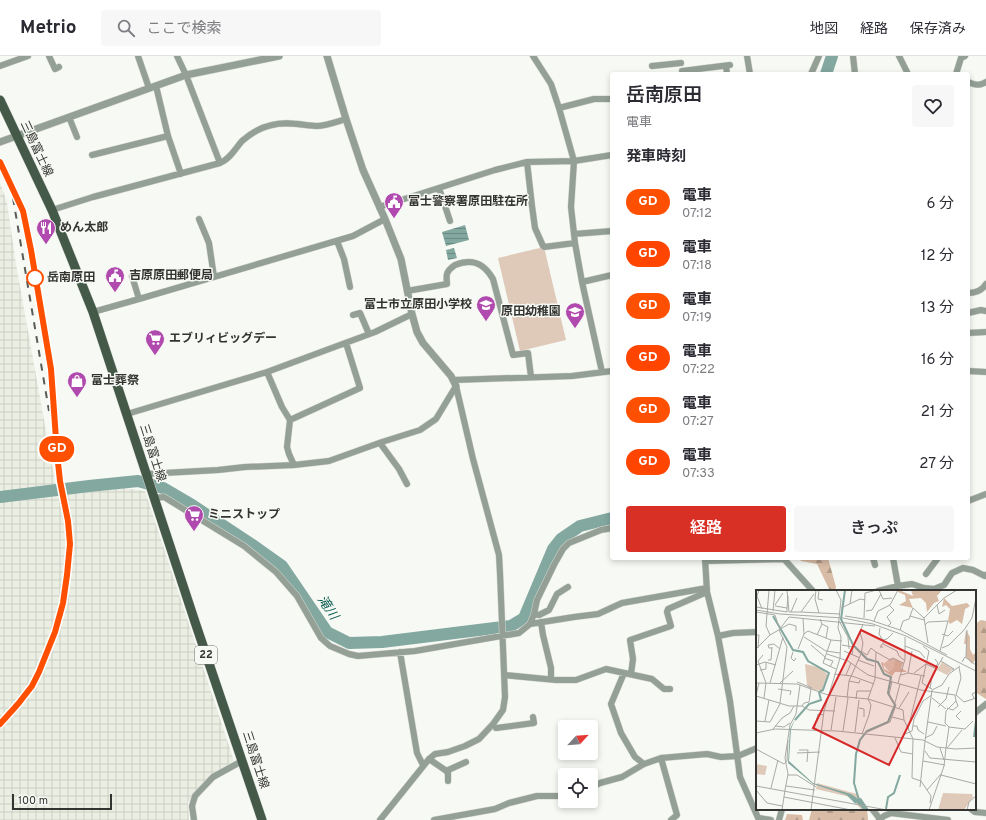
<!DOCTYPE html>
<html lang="ja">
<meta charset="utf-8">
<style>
:root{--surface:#fff;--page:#f7f7f7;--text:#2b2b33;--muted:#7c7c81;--line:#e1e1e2;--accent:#d93025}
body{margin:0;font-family:Overpass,"Noto Sans JP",sans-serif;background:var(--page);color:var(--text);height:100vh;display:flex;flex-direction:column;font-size:15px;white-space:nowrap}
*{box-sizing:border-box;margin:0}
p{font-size:13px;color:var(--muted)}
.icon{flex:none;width:22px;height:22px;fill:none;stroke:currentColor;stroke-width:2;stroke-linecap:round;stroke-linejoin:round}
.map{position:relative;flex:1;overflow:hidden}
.details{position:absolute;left:610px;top:16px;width:360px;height:488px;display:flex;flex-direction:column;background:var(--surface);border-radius:4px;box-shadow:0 2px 6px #0003}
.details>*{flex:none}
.badge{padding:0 8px;border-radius:13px;font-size:14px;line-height:26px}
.needle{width:26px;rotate:64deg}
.buttons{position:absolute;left:558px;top:664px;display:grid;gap:8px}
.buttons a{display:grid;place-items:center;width:40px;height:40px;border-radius:4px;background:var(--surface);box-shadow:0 2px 6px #0003;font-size:20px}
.scale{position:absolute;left:12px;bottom:10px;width:100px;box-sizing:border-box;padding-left:4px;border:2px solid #333432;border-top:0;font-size:11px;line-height:14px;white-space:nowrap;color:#333432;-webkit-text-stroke:3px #f7f9f4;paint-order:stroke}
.map>.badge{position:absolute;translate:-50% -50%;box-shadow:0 0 0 2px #fff}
h2{padding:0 16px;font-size:15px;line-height:36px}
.round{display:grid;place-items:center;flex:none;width:42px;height:42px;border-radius:4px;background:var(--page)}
.summary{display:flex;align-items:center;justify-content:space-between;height:68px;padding:0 16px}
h1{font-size:19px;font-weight:600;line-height:30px}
.primary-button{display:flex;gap:8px;margin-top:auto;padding:8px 16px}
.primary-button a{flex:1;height:46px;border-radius:4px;background:var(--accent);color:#fff;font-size:16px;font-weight:600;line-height:46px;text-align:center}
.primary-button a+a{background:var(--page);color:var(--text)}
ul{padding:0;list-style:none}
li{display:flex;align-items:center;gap:12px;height:52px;padding:0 16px}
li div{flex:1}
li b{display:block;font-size:15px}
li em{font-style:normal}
li .badge{min-width:44px;font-weight:700;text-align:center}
header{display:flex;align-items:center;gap:24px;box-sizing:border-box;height:56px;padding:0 20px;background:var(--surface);border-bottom:1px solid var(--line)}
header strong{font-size:19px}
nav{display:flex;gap:22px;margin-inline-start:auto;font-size:14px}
.search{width:280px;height:36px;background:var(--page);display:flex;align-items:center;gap:10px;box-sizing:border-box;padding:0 14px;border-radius:4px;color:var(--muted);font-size:15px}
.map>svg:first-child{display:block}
.industrial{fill:url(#industrial-grid)}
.grass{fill:#dfc9b8}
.forest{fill:url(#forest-firs)}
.water{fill:url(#water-rules)}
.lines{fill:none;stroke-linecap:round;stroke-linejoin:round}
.river{stroke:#82a8a0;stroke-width:12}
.minor-casing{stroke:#d4d6d1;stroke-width:7}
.tertiary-casing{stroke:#d4d6d1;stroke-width:8}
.primary-casing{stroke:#d4d6d1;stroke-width:10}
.minor{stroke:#94a096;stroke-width:6}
.tertiary{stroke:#94a096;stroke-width:7}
.primary{stroke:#445948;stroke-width:9}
.rail{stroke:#5a5b58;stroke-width:2;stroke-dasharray:7 7;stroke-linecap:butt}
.line-casing{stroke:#fff;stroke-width:9}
.line{stroke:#ff4f00;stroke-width:6}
.stop-dot{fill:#fff;stroke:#ff4f00;stroke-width:2}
.labels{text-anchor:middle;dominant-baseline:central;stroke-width:3;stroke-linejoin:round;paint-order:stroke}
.shield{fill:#f7f9f4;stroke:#6e6f6c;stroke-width:1}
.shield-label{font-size:11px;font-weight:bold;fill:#333432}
.street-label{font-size:12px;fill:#333432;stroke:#f7f9f4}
.poi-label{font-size:12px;font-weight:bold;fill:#333432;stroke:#f7f9f4;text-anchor:start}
.stop-label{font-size:12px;font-weight:bold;fill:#333432;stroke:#f7f9f4;text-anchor:start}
.water-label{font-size:13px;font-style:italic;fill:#085a4f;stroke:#f7f9f4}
.inset-river{fill:none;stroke:#82a8a0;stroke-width:2}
.inset-road{fill:none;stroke:#a9aaa6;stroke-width:1}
.view{fill:#d62828;fill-opacity:0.15;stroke:#d62828;stroke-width:2}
.inset-edge{fill:none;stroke:#333432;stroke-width:2}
</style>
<header>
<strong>Metrio</strong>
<div class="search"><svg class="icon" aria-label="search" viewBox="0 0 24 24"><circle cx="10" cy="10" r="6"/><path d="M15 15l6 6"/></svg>ここで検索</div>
<nav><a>地図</a><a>経路</a><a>保存済み</a></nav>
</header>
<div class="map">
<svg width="986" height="764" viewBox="0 0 986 764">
<defs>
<pattern id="industrial-grid" width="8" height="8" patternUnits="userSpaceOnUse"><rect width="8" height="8" fill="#ebefe3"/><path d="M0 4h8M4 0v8" fill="none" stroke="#cacec3"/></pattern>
<pattern id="forest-firs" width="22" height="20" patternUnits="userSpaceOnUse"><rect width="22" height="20" fill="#d8bca6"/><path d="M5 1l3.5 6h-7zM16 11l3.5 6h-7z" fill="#b09a88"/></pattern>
<pattern id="water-rules" width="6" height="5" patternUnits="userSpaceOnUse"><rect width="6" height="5" fill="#82a8a0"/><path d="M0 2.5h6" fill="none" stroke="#6b8a83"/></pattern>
</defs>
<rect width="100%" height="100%" fill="#f7f9f4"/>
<path class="industrial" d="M0,127L7,146L16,208L57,436L117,431L145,435L234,705L211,719L188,746L189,764H0Z"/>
<path class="grass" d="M544,191L566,284L520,295L498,202Z"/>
<path class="forest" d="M799,502H828L836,531L835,535H830L817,508L801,505Z
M981,564L986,565V643L975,636V568Z
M812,753H867L868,764H809Z
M787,758L802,759L803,764H785Z"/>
<path class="water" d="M465,169L469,184L446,190L442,176Z
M454,192L457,202L448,204L446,194Z"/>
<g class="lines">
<path class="river" d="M826,18L832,0
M0,441L89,430L138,425L163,432L192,449L251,488L282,510L327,576L349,587L382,586L511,570L524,562L553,493L561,483L580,470L612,462"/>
<g class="minor-casing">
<path id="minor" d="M49,0L55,13L59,11
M138,0L149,32
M177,0L186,19L220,107
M533,0L551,28L559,52L574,105L571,151L575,187L582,226L602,316
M747,0L750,18
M853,0L855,18
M899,0L908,18
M0,10L28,0
M652,10L681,7
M726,10L727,18
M682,15L730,9
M811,18L819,0
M956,18L961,2L965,0
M968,26C975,29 979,30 986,26
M156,30L168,80L181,118
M559,52L594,43H612
M69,61L77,81
M92,99L168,80
M527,106L532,150L535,172L543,190L544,191L575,187
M439,132L450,165
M379,151L495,114L527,106L574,105L612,99
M52,154L93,141L220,107C230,103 235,93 242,85C250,78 262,71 272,69C287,65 301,69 316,70C326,70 336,66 346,63
M199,163L209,187L214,221
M574,178L612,175
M337,185L344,203L350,231
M132,220L139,243
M582,226L612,219
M407,235L447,228C447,225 446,221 447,218C448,214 452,211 455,209C472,202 484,207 493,223L513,299L528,297L531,321
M968,237C976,237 982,235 986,228
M93,256L139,243L353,180L385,163
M968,257L981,254L986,255
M353,259L360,257L369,278
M968,277L986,276
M968,315L986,316
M267,316L282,351L290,364L287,391L289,398L294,409
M454,324L572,320L612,315
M127,358L267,316L375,276L412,258
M290,364L360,332L346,287
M380,387L399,413L407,428
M146,418L218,414L245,411L294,409L329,405L382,386L420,374L436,363L456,330
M154,442L164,441L244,490L276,516L297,540L321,582L330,590L349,598L358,600L415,595L519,577L530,568L534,558L537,544L555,507L563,493L569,487L601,474L612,472
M968,445L986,438
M705,502L707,536L718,580L730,645L740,721L759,764
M873,502L875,509
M893,502L898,530
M784,503L813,535
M705,505L784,503L786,502
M926,518L938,502
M878,535L898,530L912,528L924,532L934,533L944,529L952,517L963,512L973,514L985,520L986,519
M534,558L539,559L549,554L557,538L568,531
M541,566L543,579L551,612V623
M530,568L574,561L598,558L622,547L707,532
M718,580L733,577L757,576
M400,596L417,697L423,709
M624,617L611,648L621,677L635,701L644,708
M631,618L633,603L630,584L671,570L667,556L668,553L707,536
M504,619L556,624H576L606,613L652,623L664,633H670
M975,657L986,648
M496,672L534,667L533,661
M661,702L677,759L671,764
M429,703L448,716V725
M446,715L466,706
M591,732L600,727L622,721L644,708L661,702L707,698L721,701L738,700L757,692
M872,753L880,763
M971,753L975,756L986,757
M759,762L771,764
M194,764L192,750L195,740L213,721L242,705
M380,764L429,703L435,698L448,696L465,690L479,683L493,668L503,654L505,641L500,517L499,499L473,403L456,330
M434,764L495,753L509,747L537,740H565
M779,764L782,753
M879,764L884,760L891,757L948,764"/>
</g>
<g class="tertiary-casing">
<path id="tertiary" d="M327,0L346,63L363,114L385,163L401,203L412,258L417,276L423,287L451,320L456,330
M0,86L186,19L279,0"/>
</g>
<g class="primary-casing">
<path id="primary" d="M0,44L52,154L93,256L195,566L262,764"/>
</g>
<use href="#minor" class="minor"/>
<use href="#tertiary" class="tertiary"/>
<use href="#primary" class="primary"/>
<path class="rail" d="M0,106L23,155L31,194L51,313L57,397L60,425L67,465L70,488L67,519L63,547L55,576L39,616L32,630L18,648L0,668
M13,142L49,355"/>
</g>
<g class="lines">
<g class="line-casing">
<path id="line" d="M0,106L23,155L31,194L51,313L57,397L60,425L68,465L70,488L67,519L63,547L55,576L39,616L32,630L18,648L0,668"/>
</g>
<use href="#line" class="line"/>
</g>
<defs>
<g id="civic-pin" transform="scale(1)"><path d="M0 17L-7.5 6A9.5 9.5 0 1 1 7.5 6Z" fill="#b14aae" stroke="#f7f9f4"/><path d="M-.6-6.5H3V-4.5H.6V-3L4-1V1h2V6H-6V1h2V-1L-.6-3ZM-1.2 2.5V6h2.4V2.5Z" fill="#fff"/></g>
<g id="restaurant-pin" transform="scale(1)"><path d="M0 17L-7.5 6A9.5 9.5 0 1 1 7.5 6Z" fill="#b14aae" stroke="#f7f9f4"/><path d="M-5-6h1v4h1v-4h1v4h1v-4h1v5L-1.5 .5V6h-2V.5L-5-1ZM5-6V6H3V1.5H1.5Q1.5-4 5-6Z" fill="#fff"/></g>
<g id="school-pin" transform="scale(1)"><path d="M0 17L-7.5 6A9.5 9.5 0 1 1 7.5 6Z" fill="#b14aae" stroke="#f7f9f4"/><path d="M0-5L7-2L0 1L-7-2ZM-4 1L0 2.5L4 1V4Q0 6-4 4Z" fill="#fff"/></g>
<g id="supermarket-pin" transform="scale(1)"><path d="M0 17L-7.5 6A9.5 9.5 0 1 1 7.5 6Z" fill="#b14aae" stroke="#f7f9f4"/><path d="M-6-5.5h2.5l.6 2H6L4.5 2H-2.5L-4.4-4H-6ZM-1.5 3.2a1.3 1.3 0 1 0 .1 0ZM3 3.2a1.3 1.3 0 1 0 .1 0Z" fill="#fff"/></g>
<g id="shop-pin" transform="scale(1)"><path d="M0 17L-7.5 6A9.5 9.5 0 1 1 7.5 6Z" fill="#b14aae" stroke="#f7f9f4"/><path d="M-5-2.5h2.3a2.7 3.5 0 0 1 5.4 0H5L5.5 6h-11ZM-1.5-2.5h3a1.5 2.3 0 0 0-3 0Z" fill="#fff"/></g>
</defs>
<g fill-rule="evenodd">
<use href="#civic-pin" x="394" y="146"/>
<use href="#restaurant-pin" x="46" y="172"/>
<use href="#civic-pin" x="115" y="220"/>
<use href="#school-pin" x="486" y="249"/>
<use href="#school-pin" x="575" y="256"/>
<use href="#supermarket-pin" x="155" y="283"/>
<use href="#shop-pin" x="77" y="325"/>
<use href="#supermarket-pin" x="194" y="459"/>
</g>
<circle class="stop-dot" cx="35" cy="222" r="8"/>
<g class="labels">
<rect class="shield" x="195" y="590" width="22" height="18" rx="3"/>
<g class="shield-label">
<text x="206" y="599">22</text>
</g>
<g class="street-label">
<text transform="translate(36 93) rotate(65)">三島富士線</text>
<text transform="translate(152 397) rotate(72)">三島富士線</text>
<text transform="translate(255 704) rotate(72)">三島富士線</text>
</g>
<g class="poi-label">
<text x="408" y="146">富士警察署原田駐在所</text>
<text x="60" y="172">めん太郎</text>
<text x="129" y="220">吉原原田郵便局</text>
<text x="472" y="249" text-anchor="end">富士市立原田小学校</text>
<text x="561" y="256" text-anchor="end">原田幼稚園</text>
<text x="169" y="283">エブリィビッグデー</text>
<text x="91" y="325">富士葬祭</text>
<text x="208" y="459">ミニストップ</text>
</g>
<g class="stop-label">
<text x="47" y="222">岳南原田</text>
</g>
<g class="water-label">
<text transform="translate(327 552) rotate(56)">滝川</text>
</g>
</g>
<g transform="translate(756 534)">
<rect width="220" height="220" fill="#f7f9f4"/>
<path d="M186,72L197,79L191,85L181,80ZM0,174L11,176L9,185L0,184ZM61,193L101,204L113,220H106L94,207L60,199ZM187,203L216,204L217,207L208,220H182Z" fill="#dfc9b8"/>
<path d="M143,0L157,6L155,0H186L181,6L183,11L178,13L171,22L170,13L165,8L153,9L157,18L143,15L150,11L149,5L142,2ZM188,8L196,16L211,13L214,16L209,19L206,34L201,30L194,34L192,31L194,19L190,15L186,17ZM210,40L214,47V59L217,65L220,62V69L216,74L210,67V54H208ZM139,69L147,73L145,78L151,82H139L136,86L128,81L125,73L127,72L128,79L133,82L137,78Z" fill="#d8bca6"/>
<path d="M135,68L139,69L137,79L133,82L127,74Z" fill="#dfc9b8"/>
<path d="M49,74L65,78L72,85L66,101L53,99L51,95Z" fill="#dfc9b8"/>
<path d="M40,127L35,139L33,171L57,193L95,204L102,209L105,208L113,220H108L94,206L57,194L32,173L34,139Z" fill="#82a8a0"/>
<path class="inset-river" d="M89,0L85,29L97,55L111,69L122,72L128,84L135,87L132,103L139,115L132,132L111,141L104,150L100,164L98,193L103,210M17,26L37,60L47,62L52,71L73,83L67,100L63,102L65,110L53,114L39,130M218,147L220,131M91,204L100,213M130,219L132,207L138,203L144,185"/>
<path class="inset-road" d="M3,0L1,6L6,19M13,0L10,36L14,45M31,0L33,22M60,0L59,9L63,23M63,0L62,9L67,10M123,0L127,9L136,8M94,14L96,0M19,15L27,3M181,15L183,24L189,20M19,16L31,18L32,6M0,17L31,22V18M85,18L104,9L109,10M0,20L24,24L87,28L117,34L150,46L220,81M17,21L19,0M110,21L116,20L125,4M0,22L19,25M33,22H45L58,4M35,22L41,8M45,22L84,24M19,25L23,37M89,26L114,30L144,40L191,65M154,26L168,30M33,27L119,36M108,28L109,3L121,0M47,29L48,44M64,29L66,34L72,37L70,48M83,31L92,47L93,59M118,31L122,21L134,15L142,0M169,35L172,32L192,31L184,61M132,36L135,33L131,27L138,20L133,15M124,38L123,44L128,52L124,57H127M144,40L147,31L153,29L157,18L168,28M186,44L192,46L197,41M0,45H3L2,58M61,45L66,34M48,47L70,61L84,63M75,50L67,73L80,79M127,50L131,49L137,43M172,53L168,28L188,8L201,0M127,54L141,61L143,66L148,70M55,55L69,67M86,55L97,57L96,65M149,56L164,62L169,68M167,56L173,61L166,93L176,99M16,58H13L12,55L18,54L24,59M186,58L193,55L208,40L216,28L220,8M0,59L14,45L33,34L40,36V41M42,59L48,44L52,41L75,50L86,51M88,61L104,68M105,61L111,65L115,58L120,62L119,89L112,109M37,62L35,68L38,71L40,68M120,62L134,70L137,68L147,73M71,64L92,71L112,85L165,100L199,105L200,111L190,121L189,133L193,137L209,139L217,131M7,65L2,71L10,93L8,108M210,67L211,40M68,68L77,71L74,77M12,70H15L16,57M102,70L118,76M185,71L198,79L196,80M206,72L209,67L220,75M170,74L179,78L182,73L179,69M0,75L9,72L20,75M4,80L10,79V73M152,83L156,61M158,83L170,74M78,84L96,86L118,94M90,85L95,73M145,85L152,83L169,86M93,91L103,93L104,90M41,92L56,98M0,93L41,94L72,105L112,109L147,120L148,130L157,149L156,188L165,191L175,206L174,213M14,93L27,47M24,93L37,81M142,93L149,69V47M22,99L35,101L34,105M174,99L176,86L187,67M176,100L186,95L193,84L204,76M0,105L3,93M200,105L205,88L203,77M200,105L208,112L220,108M0,106L33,116H46L53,120L79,121M91,108L93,91L105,64L107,53L104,42L107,34M176,108L190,119M218,108L216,104L220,102V94M100,109L101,101H115M24,113L31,57L23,40L33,27M139,113L144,94M46,116L48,113L53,112L55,99M182,117L190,109L193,97M103,118L108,119V127M143,118L153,102M191,118L197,120L202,116L200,111M136,127L148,130M204,130L200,126L205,121M0,131L14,132M9,131L13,110M14,132L24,114M172,132L190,136M19,136L28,137L34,133M157,136H161L162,140L168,144M17,139L26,128L34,123L38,116M152,139L165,86M58,140L62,124L68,125M75,140L80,107M87,141L92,108M99,142L103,110M0,143L19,139L81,141L167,150L181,157L199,159L220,158M109,143L134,132L140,115L133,105L136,91M106,144L113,125L115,115L112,109M149,144L156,141L158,129L167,111L176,105M139,148L145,162L157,164M169,148L177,144L181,136M169,151L176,100M184,158L188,170M190,158L193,137M191,158L206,140M0,159L28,174M43,160H52L51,172M169,161L174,168L220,172M41,163L64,162M167,171L189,175M28,174L31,171L32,150M32,185H41L60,197M185,185L220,194M0,196L131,220M30,196L59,200M164,197L169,151M15,198L22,170M0,200L11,213L26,216M29,200L32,184L29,168L34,135L40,124L44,95M171,200L185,184M28,207L95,220M26,220L29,200M55,220L68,121L84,68L85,47L82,38L85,10L80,0M173,220L188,176L190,158M211,220L213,212L220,206"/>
<path class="view" d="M105,40L181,77L133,175L57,138Z"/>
<rect width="220" height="220" class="inset-edge"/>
</g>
</svg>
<div class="buttons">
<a><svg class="needle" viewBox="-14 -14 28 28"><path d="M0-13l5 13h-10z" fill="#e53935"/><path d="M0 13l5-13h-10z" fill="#7c7c81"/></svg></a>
<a><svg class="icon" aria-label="locate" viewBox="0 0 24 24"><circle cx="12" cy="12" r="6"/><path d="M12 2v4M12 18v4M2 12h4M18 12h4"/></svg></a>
</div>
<div class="scale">100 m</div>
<b class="badge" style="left:57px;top:393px;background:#ff4f00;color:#fff">GD</b>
<section class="details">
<div class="summary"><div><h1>岳南原田</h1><p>電車</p></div><a class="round"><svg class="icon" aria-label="heart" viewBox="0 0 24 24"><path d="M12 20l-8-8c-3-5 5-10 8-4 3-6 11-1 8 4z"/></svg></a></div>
<h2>発車時刻</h2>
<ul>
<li><span class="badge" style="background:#ff4f00;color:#fff">GD</span><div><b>電車</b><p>07:12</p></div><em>6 分</em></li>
<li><span class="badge" style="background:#ff4500;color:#fff">GD</span><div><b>電車</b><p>07:18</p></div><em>12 分</em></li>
<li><span class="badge" style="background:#ff4f00;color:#fff">GD</span><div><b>電車</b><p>07:19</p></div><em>13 分</em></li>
<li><span class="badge" style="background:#ff4500;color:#fff">GD</span><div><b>電車</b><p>07:22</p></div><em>16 分</em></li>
<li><span class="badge" style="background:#ff4f00;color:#fff">GD</span><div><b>電車</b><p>07:27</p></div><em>21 分</em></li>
<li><span class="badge" style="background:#ff4500;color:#fff">GD</span><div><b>電車</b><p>07:33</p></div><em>27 分</em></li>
</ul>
<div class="primary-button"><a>経路</a><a>きっぷ</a></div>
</section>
</div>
